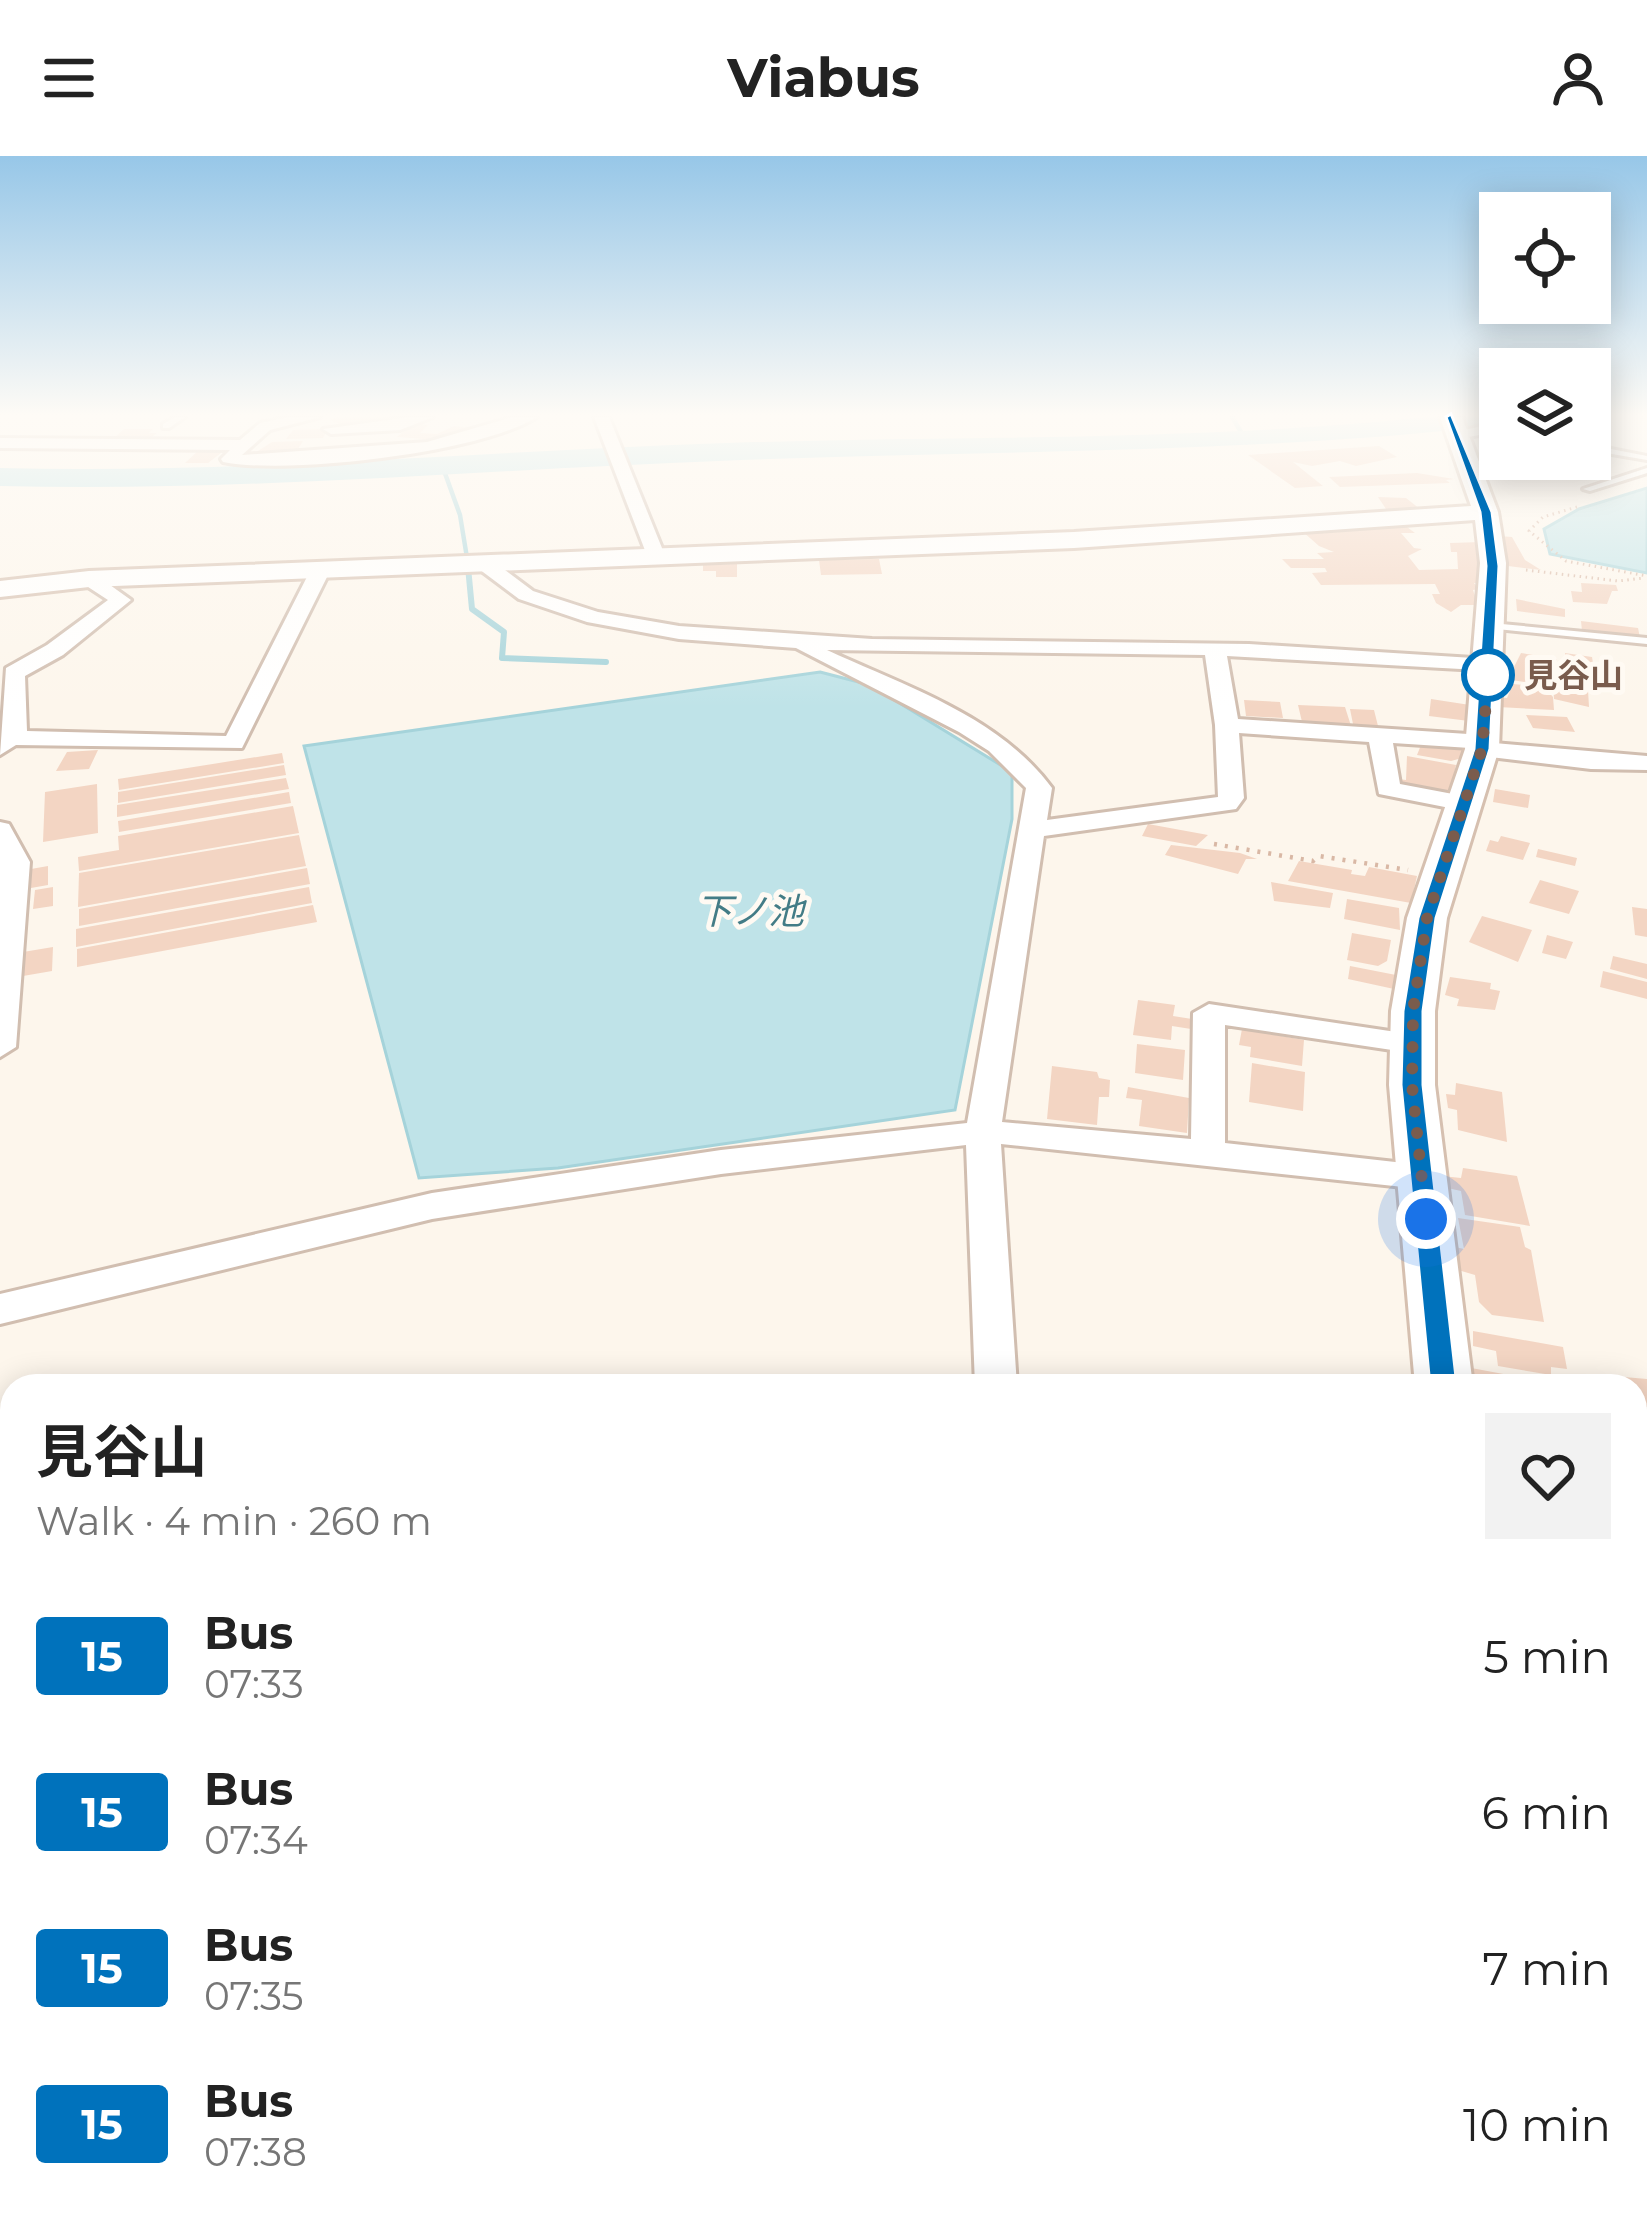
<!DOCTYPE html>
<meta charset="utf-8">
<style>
:root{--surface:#fff;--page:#f2f2f2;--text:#222;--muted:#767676}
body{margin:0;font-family:Montserrat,"Noto Sans JP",sans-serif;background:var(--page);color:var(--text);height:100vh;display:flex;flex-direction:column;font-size:45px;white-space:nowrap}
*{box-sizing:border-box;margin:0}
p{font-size:39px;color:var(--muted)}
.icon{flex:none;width:66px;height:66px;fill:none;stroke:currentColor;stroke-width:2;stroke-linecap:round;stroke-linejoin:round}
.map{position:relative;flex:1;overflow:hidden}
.sheet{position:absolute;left:0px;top:1218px;width:1647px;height:852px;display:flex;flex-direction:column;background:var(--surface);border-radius:36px 36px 0 0;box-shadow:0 6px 30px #0003}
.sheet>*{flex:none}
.badge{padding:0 24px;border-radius:9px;font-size:42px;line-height:78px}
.buttons{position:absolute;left:1479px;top:36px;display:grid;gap:24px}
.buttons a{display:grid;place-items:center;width:132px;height:132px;border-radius:0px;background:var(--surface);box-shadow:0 6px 30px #0003;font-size:60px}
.you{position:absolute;width:60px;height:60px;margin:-30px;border:9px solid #fff;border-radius:50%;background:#1a73e8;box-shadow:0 0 0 18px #1a73e833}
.map>.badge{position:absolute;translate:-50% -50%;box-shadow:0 0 0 6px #fff}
.round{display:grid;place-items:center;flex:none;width:126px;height:126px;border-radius:0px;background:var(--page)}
.headline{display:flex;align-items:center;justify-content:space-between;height:204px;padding:0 36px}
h1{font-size:57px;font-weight:700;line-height:90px}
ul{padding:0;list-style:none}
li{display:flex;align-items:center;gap:36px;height:156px;padding:0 36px}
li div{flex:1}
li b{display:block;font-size:45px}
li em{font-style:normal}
li .badge{min-width:132px;font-weight:700;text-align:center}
header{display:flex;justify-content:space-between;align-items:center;height:156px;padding:0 36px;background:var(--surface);font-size:54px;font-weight:700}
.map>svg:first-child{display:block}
.water{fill:#bfe3e8;stroke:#a5d3da;stroke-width:3}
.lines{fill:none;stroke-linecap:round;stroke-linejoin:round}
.stream-far1{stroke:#a5d3da;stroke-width:4.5}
.stream{stroke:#a5d3da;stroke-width:6}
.river{fill:#bfe3e8;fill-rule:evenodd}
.building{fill:#f3d5c3}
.lane-casing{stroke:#d1beb0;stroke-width:6}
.street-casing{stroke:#d1beb0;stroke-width:6}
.secondary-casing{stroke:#d6c0b0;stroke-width:6}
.path-far1{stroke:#d9b8a5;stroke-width:3;stroke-dasharray:1.5 4.5;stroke-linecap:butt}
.path{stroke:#d9b8a5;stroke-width:4.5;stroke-dasharray:3 8;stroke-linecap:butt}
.lane{fill:#fff;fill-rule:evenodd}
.street{fill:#fff;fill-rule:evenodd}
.secondary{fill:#fff;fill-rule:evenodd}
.line{fill:#0072bc;stroke:#fff;stroke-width:3}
.walk{stroke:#7a5c4d;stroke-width:12;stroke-dasharray:0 21.6}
.stop-dot{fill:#fff;stroke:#0072bc;stroke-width:6}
.labels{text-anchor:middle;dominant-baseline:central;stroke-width:10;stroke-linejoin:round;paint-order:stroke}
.far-stop-label{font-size:33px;font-weight:bold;fill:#7a5c4d;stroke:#fffaf3;text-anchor:start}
.far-water-label{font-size:36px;font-style:italic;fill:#437c86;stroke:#fffaf3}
</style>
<header><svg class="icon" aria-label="menu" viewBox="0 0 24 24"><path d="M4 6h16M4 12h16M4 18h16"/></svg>Viabus<svg class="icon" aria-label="person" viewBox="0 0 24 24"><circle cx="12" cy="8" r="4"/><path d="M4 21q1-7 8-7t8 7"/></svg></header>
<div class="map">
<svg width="1647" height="2070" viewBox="0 0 1647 2070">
<rect width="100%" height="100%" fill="#fdf6ec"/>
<path class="water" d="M1647,332V417L1550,398L1544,373L1579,353Z
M820,516L870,529L1012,616V663L955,954L558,1012L419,1022L304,590Z"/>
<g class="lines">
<path class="stream-far1" d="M1232,261L1247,286
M442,309L460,359L469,414"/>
<path class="stream" d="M468,411L472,453L504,476L502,502L606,506"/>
<path class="river" d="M1426,261H1500V269C1240,299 979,294 718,305C479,314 240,336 0,330V312C243,318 484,295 727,287C959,279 1194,286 1426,261Z"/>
</g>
<path class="building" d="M337,261H391V265L343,269L329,264Z
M414,267L428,269L420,277L437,278L454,270L476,273L451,285L397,281Z
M124,273H153L149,277H157L149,283L110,286Z
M328,273L323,282L286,283L293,274Z
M303,285L296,296L255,297L272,286Z
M1379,290L1397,301L1356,310L1340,305L1312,310L1293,306L1323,330L1295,332L1248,299Z
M199,294H225L208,307H185Z
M1417,317L1454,323L1446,324L1450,327L1340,331L1329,321Z
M1378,341L1406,342L1420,353L1388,356Z
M1403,368L1415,377H1401L1414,392L1422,393L1408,400L1419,414L1458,413L1457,396H1451L1450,387L1481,386L1480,427H1474L1479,433L1473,434L1478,449H1461L1451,456L1436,447L1432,438H1440L1435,428L1321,429L1312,417L1327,416L1325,412H1291L1282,403H1324L1317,397L1334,396L1319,390L1302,375Z
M1499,380L1512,381L1525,404L1541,414L1500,409Z
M879,403L882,418L821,419L819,404Z
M737,408V421H716V415H703V409Z
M1581,427L1616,429L1618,435H1612L1607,448L1573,446L1571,435L1582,436Z
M1516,443L1565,453V461L1517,455Z
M1581,465L1638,472L1640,482L1582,475Z
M1521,497L1557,503L1549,521L1534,519L1531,527L1505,523L1503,514L1512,515Z
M1565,497L1592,501L1596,526L1567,523Z
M1513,528L1544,531L1553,541L1554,554L1498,551L1496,541L1507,542Z
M1553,529L1588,534L1589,551L1554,543Z
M1431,543L1470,549L1469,565L1429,560Z
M1244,544L1280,546L1283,562L1246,560Z
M1298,549L1345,551L1352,573L1303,570Z
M1350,553L1374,554L1378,570L1353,568Z
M1526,559L1567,561L1575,576L1533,572Z
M1423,584L1464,590L1462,602L1451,605L1417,599Z
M98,594L89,613L56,615L67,596Z
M282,597L284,607L119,634L118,623Z
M1407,600L1456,609L1454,618L1458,620L1451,642L1397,632L1398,623L1406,624Z
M284,609L286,619L118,647V636Z
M286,622L289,633L117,661V649Z
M97,628L98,677L43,686L45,636Z
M1495,633L1530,639L1528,652L1493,646Z
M289,636L291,647L119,676L118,665Z
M293,650L299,677L79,715L78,701L119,694L118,680Z
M1148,668L1208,679L1196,690L1142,680Z
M299,679L306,710L78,751L79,717Z
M1501,680L1530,687L1523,704L1486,695L1490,684L1498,686Z
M1171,689L1240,697L1257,703H1246L1238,718L1165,699Z
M1538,693L1577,702L1575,710L1536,701Z
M1299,705L1352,714L1351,718L1365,720L1369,711L1417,720L1411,747L1288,725Z
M48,710V729L31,732V713Z
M307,712L310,728L79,770V753Z
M1540,724L1579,735L1569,758L1529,747Z
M1271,726L1333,737L1330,752L1274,745Z
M53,731V750L33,753L35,734Z
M309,731L312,747L76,791V773Z
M1347,743L1399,752L1400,774L1344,763Z
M313,749L317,766L77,811V793Z
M1632,751L1647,753V781L1635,779Z
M1482,760L1532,774L1518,806L1469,786Z
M1352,777L1391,784L1387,805L1378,810L1347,804Z
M1547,779L1573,786L1566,803L1542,797Z
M53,791L52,815L23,820V796Z
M1613,800L1647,808V823L1610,813Z
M1350,810L1396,819L1394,833L1348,823Z
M1603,815L1647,826V843L1600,831Z
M1450,821L1491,827L1490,833L1500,835L1495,854L1457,850L1459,843L1445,839Z
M1138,844L1175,849L1173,860L1192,863L1191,873L1172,870L1171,884L1133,879Z
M1242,873L1304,884L1302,910L1250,901L1251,891L1239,889Z
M1137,888L1185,894L1183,924L1135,917Z
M1252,907L1305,916L1303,955L1249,946Z
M1052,910L1097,916L1099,922L1110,924L1109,941H1099L1097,969L1047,963Z
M1456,927L1502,936L1507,986L1458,974L1457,954L1448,952L1446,938L1455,939Z
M1128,931L1189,942L1187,977L1139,970L1142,944L1126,942Z
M1463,1012L1517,1020L1530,1070L1465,1059L1461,1035L1443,1031L1442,1020L1461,1022Z
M1458,1062L1520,1071L1525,1091L1531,1094L1544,1166L1492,1159L1479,1146L1475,1119L1458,1114L1455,1091L1464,1093Z
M1473,1175L1563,1191L1567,1213L1551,1211V1219L1498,1210L1496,1195L1473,1190Z
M1466,1211L1556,1228L1555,1230H1468Z
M1612,1220L1647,1223V1251L1635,1250V1230H1615Z
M1635,1265L1647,1266V1329L1640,1328L1635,1315Z"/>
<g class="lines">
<g class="lane-casing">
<path id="lane" d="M176,261H185L169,272H163V268Z
M1590,283L1611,293L1647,300V304L1606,297L1590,288Z
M1647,312V317L1590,335L1583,333Z
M1491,467L1647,482V488L1487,472L1486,470Z"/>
</g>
<g class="street-casing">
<path id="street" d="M289,261H320L270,274L242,299L427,286L513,261H537C481,297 289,319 223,306L221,303L230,294L0,292V282L240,284L260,267Z
M410,261H433L400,274L331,278L323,273Z
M594,261H609L664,397L662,401L646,397Z
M1500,265V275L1458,283L1450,278Z
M475,402H489L533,435L598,456L679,470L872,483L1249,488L1489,503L1497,505V515L1227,500L1238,563L1483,579L1494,587L1647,600V614L1591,613L1482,600L1470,592L1393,587L1400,628L1474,642L1478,647L1474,652L1465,655L1379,638L1369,586L1239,577L1244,642L1236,653L1044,680L1002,966L1191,983L1193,857L1209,848L1423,880L1428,887L1412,897L1225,869V987L1422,1009L1435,1013L1440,1021L1435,1029L1422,1033L1001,988L1017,1230H975L966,989L721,1018L432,1063L0,1168V1138L432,1037L721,994L967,967L1026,632L989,595L959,576L796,492L679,483L587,466L519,443L475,410ZM827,494L1205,499L1215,569L1218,641L1047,664L1052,632C999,560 905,530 827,494Z
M321,407L331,413L242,592L16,589L0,599L6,512L47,489L108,444L82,427V419H96L131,444L63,499L25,520L27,575L226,580L311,413Z
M0,666L9,668L30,706L16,891L0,901Z
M1647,1585V1636L1635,1641V1590Z
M480,2058H569L564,2070H475Z
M718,2058H782V2070H718Z"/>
</g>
<g class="secondary-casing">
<path id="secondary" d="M1440,261H1462L1498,356L1506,407L1499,593L1447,762L1435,855V929L1473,1230H1415L1389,929L1391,855L1407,762L1465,593L1480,407L1475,364L1074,392L89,431L0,441V425L89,415L1074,376L1471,350Z
M1474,2058H1564V2070H1474Z"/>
</g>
<path class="path-far1" d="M1642,261L1647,262
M1577,351L1543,361L1529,375L1566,405L1647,420
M1526,414L1618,425L1644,422"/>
<path class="path" d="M1214,688L1313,705L1319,700L1408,714"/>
<use href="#lane" class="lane"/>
<use href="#street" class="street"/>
<use href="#secondary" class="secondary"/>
</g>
<linearGradient id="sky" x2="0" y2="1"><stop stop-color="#97c7e8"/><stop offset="0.47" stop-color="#fefbf6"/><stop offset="1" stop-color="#fefbf6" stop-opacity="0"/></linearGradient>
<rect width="1647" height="551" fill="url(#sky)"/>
<path class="line" d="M1451,258L1492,356L1499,410L1490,593L1436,762L1423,855V929L1457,1230L1444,1240L1430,1230L1401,929L1403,855L1418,762L1474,593L1486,410L1480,356L1446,261Z"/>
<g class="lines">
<path class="walk" d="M1426,1063L1412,929L1413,855L1427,762L1482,593L1489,510L1488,519"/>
</g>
<circle class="stop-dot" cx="1488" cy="519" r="24"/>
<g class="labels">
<g class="far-stop-label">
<text x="1524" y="519">見谷山</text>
</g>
<g class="far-water-label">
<text x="750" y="755">下ノ池</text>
</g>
</g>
</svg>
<div class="buttons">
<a><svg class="icon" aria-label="locate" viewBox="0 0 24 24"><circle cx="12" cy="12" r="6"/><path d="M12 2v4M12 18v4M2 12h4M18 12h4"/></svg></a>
<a><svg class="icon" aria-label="layers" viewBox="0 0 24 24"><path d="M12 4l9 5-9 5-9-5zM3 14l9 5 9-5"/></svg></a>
</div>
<div class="you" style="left:1426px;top:1063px"></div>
<section class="sheet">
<div class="headline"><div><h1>見谷山</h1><p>Walk · 4 min · 260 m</p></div><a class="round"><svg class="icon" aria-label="heart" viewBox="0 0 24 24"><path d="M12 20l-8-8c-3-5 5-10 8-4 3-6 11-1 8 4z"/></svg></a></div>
<ul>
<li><span class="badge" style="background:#0072bc;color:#fff">15</span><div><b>Bus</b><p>07:33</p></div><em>5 min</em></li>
<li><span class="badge" style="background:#0072bc;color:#fff">15</span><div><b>Bus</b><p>07:34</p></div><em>6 min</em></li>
<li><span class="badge" style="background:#0072bc;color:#fff">15</span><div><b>Bus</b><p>07:35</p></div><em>7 min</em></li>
<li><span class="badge" style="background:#0072bc;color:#fff">15</span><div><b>Bus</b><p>07:38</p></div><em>10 min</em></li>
</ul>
</section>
</div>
